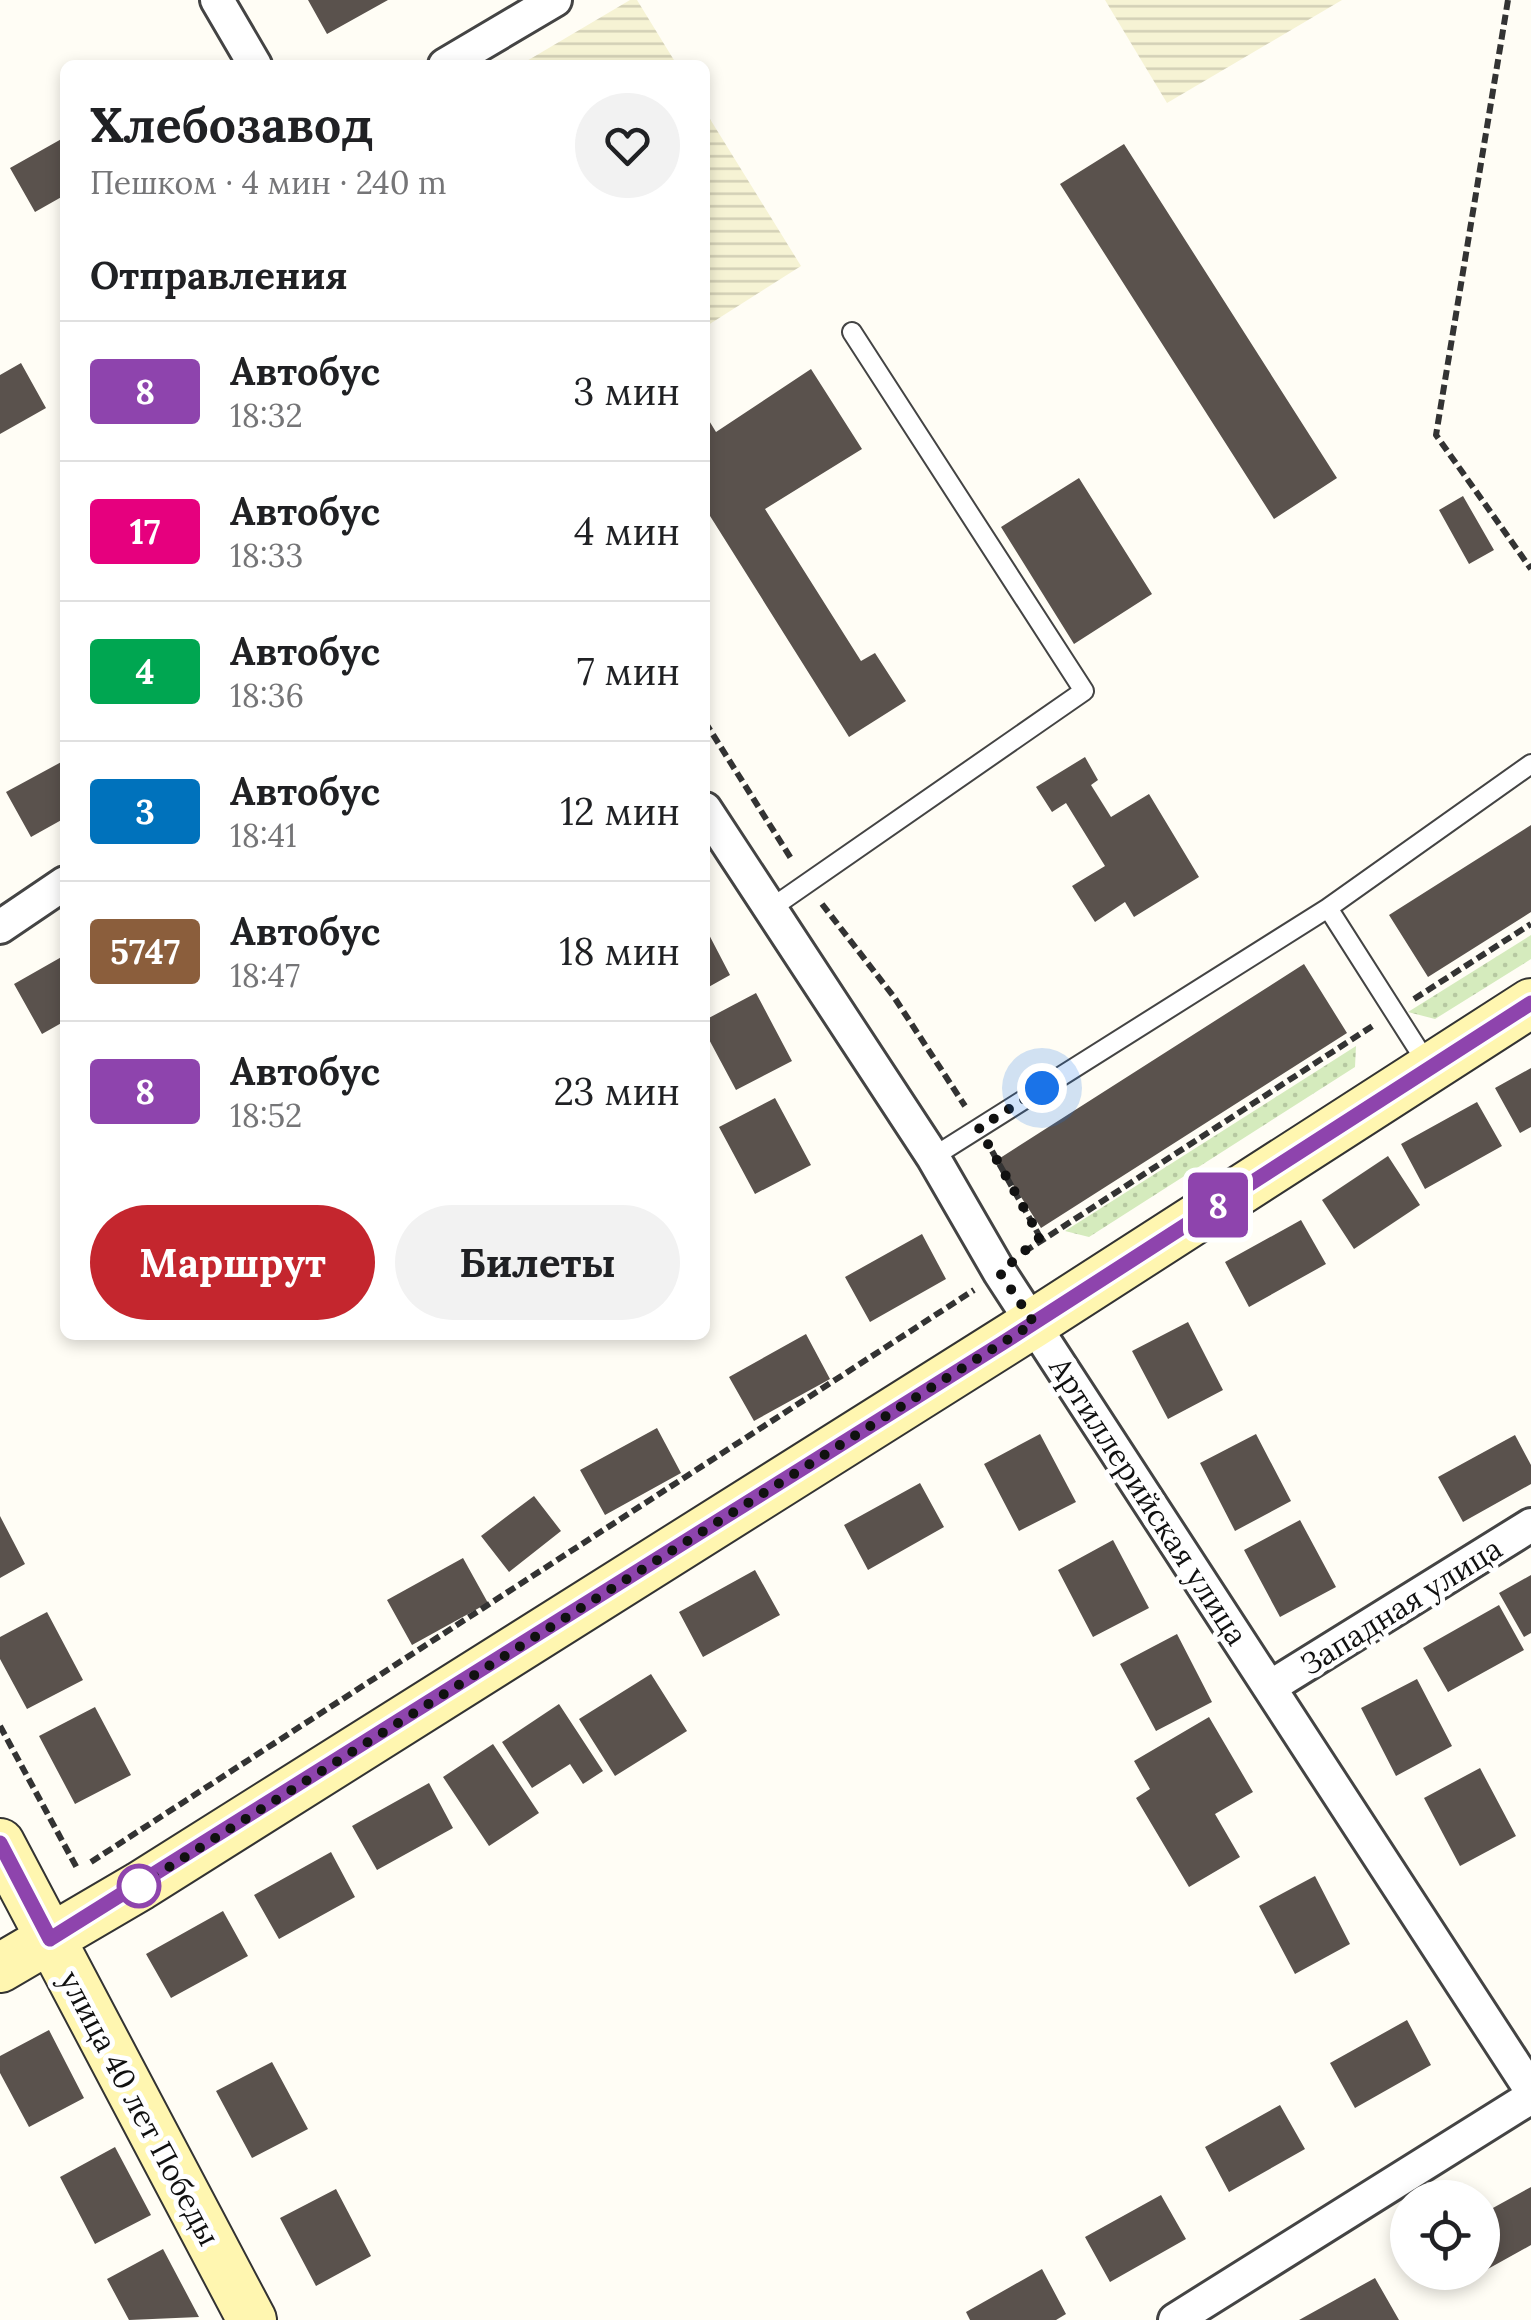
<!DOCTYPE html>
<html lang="ru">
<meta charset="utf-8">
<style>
:root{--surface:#fff;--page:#f2f2f2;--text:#202124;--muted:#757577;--line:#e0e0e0;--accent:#c4262e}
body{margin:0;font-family:Lora,serif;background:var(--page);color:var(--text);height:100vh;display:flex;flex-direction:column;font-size:38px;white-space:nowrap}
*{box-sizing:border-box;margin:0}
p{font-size:32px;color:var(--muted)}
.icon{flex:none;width:55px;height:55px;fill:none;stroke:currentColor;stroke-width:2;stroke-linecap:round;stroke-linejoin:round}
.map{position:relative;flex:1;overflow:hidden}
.details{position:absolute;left:60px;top:60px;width:650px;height:1280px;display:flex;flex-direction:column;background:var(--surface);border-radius:15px;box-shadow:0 5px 15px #0003}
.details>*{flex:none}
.badge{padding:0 20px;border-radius:8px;font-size:35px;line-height:65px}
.tools{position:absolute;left:1390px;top:2180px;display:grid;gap:20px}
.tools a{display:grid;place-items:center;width:110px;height:110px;border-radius:50%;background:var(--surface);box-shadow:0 5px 15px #0003;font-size:50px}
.you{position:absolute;width:50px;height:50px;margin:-25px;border:8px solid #fff;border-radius:50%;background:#1a73e8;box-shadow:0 0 0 15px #1a73e833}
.map>.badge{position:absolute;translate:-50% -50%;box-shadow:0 0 0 5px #fff}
h2{padding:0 30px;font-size:38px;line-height:90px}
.round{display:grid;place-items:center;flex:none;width:105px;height:105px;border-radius:52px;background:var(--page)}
.head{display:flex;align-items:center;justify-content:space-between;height:170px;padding:0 30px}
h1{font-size:48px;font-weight:700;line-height:75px}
.cta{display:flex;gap:20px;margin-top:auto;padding:20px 30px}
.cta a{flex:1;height:115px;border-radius:60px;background:var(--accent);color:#fff;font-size:40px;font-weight:700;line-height:115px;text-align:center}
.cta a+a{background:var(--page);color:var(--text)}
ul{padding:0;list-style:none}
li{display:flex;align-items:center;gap:30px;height:140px;padding:0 30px;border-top:2px solid var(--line)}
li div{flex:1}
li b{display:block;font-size:38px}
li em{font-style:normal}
li .badge{min-width:110px;font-weight:700;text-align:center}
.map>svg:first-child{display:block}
.farmland{fill:url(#farmland-rules)}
.grass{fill:url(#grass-dots)}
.building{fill:#5a524d}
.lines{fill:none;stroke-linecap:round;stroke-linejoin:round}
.lane-casing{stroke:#444;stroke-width:22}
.street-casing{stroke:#444;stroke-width:38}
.secondary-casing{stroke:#333;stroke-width:52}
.path{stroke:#333;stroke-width:6;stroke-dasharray:10 5;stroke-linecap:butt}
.lane{stroke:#fff;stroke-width:18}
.street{stroke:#fff;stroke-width:32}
.secondary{stroke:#fff6b0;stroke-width:48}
.line-casing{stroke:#fff;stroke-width:22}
.line{stroke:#8e44ad;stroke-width:15}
.walk{stroke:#111;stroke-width:10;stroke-dasharray:0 18}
.stop-dot{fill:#fff;stroke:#8e44ad;stroke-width:5}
.labels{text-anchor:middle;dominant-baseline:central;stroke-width:10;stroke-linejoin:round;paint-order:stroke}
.street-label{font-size:30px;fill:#111;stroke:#fff}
</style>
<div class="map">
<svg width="1531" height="2320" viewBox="0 0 1531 2320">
<defs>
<pattern id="farmland-rules" width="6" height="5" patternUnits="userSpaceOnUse" patternTransform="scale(2.5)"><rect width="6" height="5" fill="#f6f3d4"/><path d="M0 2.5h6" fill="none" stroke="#d2cfb5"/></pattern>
<pattern id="grass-dots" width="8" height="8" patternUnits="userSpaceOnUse" patternTransform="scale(2.5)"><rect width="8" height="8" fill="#d5ebbd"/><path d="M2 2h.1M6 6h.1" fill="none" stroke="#b6c8a1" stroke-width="1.8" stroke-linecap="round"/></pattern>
</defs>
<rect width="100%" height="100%" fill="#fffdf5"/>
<path class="farmland" d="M630,0H637L677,65H520Z
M1105,0H1342L1167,103Z
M705,111L801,266L705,327Z"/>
<path class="grass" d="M1531,935V959L1435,1019L1408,1012Z
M1356,1046L1355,1067L1089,1237L1065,1231Z"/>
<path class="building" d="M308,0H388L327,34Z
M65,137V195L35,212L10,168Z
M1124,144L1337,478L1274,519L1060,184Z
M21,363L46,408L0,434V375Z
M811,369L862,449L765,509L861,661L875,653L906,701L849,737L705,508V414L716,432Z
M1079,478L1152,594L1074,644L1001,527Z
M1463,496L1494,550L1469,564L1439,510Z
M1085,757L1098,780L1091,785L1111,817L1149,794L1199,877L1134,917L1125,902L1095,922L1072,886L1105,866L1066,803L1052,812L1036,787Z
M65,760V818L31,837L6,792Z
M1531,825V912L1428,977L1389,915Z
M705,927L730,975L705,989Z
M65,955V1021L42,1034L14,984Z
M1304,964L1347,1033L1041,1228L997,1160Z
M756,993L792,1061L736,1090L705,1032V1020Z
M1531,1068V1127L1520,1133L1495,1088Z
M775,1098L811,1165L755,1194L719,1127Z
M1477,1102L1502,1146L1425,1189L1401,1144Z
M1388,1156L1420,1205L1354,1249L1322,1200Z
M1301,1220L1326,1264L1249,1307L1225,1262Z
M922,1234L946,1279L870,1322L845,1277Z
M1188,1322L1223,1390L1168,1419L1132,1351Z
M806,1334L830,1379L754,1421L729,1377Z
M657,1428L681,1473L605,1515L580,1470Z
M1040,1434L1076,1502L1019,1531L984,1464Z
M1256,1434L1291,1501L1235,1531L1200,1463Z
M1515,1435L1531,1465V1484L1463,1522L1438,1477Z
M920,1483L944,1527L868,1570L844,1525Z
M534,1496L561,1531L509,1572L481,1536Z
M0,1516L25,1564L0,1578Z
M1300,1520L1336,1587L1280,1617L1244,1550Z
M1113,1540L1149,1608L1093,1637L1058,1570Z
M463,1558L488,1603L412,1645L387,1600Z
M755,1570L780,1615L703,1657L679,1612Z
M1531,1575V1633L1524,1637L1499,1593Z
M1499,1605L1524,1650L1448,1692L1423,1648Z
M47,1612L83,1680L27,1709L0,1659V1637Z
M1177,1634L1212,1702L1156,1731L1120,1664Z
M651,1674L687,1731L615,1776L579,1719Z
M1417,1679L1452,1746L1396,1776L1361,1708Z
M559,1704L603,1771L583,1784L570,1764L532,1788L502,1742Z
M95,1707L131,1775L75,1804L39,1736Z
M1209,1717L1253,1792L1215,1814L1240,1857L1189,1887L1136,1798L1150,1789L1134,1761Z
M493,1744L539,1813L489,1846L443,1777Z
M1480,1768L1516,1836L1460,1866L1424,1798Z
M429,1783L453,1828L377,1870L352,1826Z
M331,1852L355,1897L279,1939L254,1895Z
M1315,1876L1350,1944L1295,1974L1259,1906Z
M223,1911L248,1956L171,1998L146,1954Z
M1407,2020L1431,2065L1355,2108L1330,2063Z
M49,2030L84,2098L29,2127L0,2073V2056Z
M272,2062L308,2129L252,2158L216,2091Z
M1280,2105L1305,2149L1229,2192L1205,2147Z
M115,2147L151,2215L95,2244L60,2177Z
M1531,2187V2245L1486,2270L1482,2214Z
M336,2189L371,2256L316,2286L280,2218Z
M1161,2195L1186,2239L1110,2282L1085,2237Z
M163,2249L199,2317L129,2320L107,2279Z
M1042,2269L1066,2314L1056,2320H970L966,2312Z
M1375,2278L1399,2320H1299Z"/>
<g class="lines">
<g class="lane-casing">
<path id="lane" d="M770,909L1084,691L852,332
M1428,1065L1328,908L1531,764
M933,1157L1328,908"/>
</g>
<g class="street-casing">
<path id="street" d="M217,0L255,65
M445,65L555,0
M705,809L933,1157L1000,1273L1531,2090
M0,927L65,883
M1270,1687L1531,1525
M1175,2320L1531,2097"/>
</g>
<g class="secondary-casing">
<path id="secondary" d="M0,1843L252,2320
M0,1968L140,1886L1034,1323L1531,1003"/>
</g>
<path class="path" d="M1508,0L1436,435L1531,569
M705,722L792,860
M822,904L894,997L965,1106
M1414,999L1531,924
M992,1151L1040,1237
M1024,1252L1374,1025
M0,1726L78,1870
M91,1862L974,1290"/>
<use href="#lane" class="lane"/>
<use href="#street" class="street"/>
<use href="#secondary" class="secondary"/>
</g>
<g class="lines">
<g class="line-casing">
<path id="line" d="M0,1843L50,1939L1001,1344L1531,1003"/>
</g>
<use href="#line" class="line"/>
<path class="walk" d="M139,1886L1034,1323L1000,1273L1040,1237L979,1128L1042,1088"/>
</g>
<circle class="stop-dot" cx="139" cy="1886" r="20"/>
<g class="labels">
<g class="street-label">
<text transform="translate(1149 1501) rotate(57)">Артиллерийская улица</text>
<text transform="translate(1401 1606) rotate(-32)">Западная улица</text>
<text transform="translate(140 2108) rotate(62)">улица 40 лет Победы</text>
</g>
</g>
</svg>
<div class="tools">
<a><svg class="icon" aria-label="locate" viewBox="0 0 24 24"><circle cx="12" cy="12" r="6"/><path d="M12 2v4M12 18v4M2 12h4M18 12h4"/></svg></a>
</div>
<div class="you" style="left:1042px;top:1088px"></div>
<b class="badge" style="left:1218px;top:1205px;background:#8e44ad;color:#fff">8</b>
<section class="details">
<div class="head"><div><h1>Хлебозавод</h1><p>Пешком · 4 мин · 240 m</p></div><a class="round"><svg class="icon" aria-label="heart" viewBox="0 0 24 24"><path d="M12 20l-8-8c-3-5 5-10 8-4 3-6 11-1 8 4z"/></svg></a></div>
<h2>Отправления</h2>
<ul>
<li><span class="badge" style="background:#8e44ad;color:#fff">8</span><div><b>Автобус</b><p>18:32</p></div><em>3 мин</em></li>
<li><span class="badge" style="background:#e6007e;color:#fff">17</span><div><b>Автобус</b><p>18:33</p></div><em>4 мин</em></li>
<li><span class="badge" style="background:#00a651;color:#fff">4</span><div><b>Автобус</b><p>18:36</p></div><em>7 мин</em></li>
<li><span class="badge" style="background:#0072bc;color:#fff">3</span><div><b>Автобус</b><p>18:41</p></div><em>12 мин</em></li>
<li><span class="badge" style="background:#8b5e3c;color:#fff">5747</span><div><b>Автобус</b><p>18:47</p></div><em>18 мин</em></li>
<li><span class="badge" style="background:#8e44ad;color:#fff">8</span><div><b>Автобус</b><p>18:52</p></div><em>23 мин</em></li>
</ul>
<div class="cta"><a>Маршрут</a><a>Билеты</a></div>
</section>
</div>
